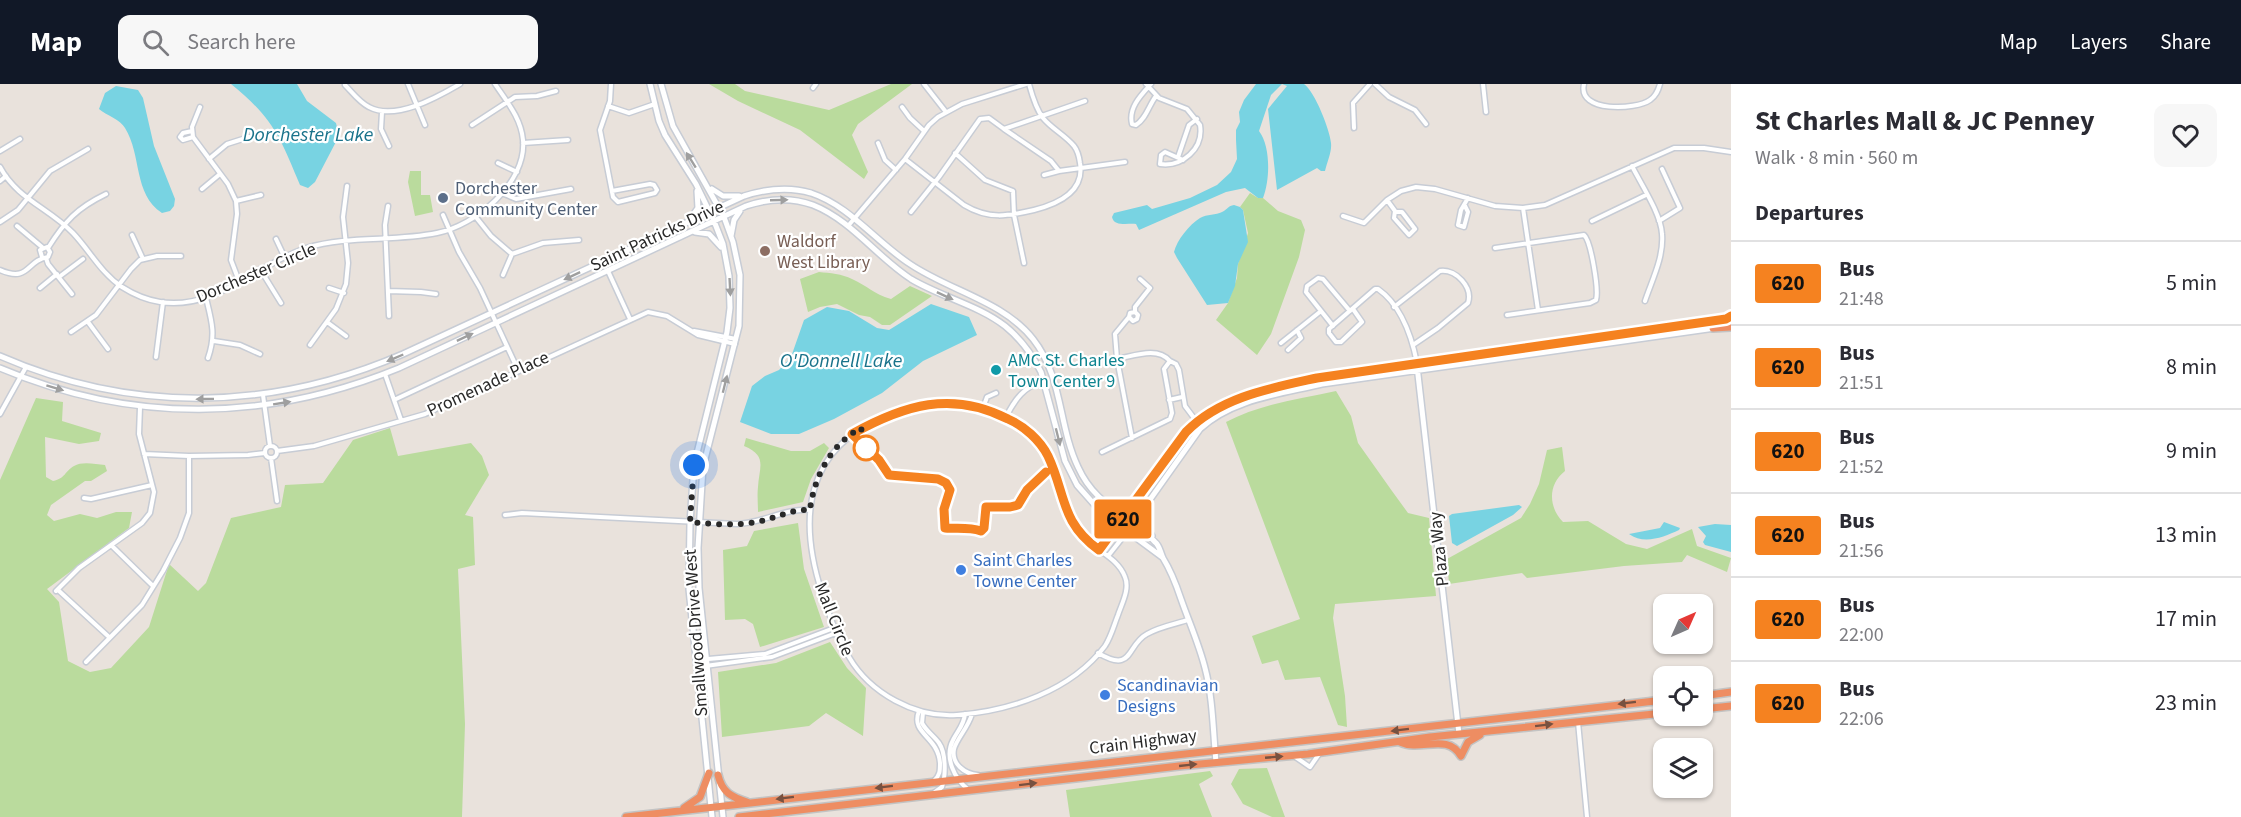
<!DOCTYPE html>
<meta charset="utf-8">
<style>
:root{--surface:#fff;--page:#f7f7f7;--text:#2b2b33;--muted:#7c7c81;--line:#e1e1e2;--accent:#111827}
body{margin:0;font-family:"Source Sans 3",sans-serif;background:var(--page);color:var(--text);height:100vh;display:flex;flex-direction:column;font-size:22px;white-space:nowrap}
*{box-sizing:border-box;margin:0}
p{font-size:20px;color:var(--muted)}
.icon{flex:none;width:33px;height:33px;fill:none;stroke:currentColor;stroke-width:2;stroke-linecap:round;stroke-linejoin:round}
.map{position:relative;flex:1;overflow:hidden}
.drawer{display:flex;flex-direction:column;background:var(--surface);width:510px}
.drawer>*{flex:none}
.badge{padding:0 12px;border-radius:4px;font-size:21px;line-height:39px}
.needle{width:39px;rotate:45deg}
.buttons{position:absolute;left:1653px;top:510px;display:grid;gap:12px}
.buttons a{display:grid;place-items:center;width:60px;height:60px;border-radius:12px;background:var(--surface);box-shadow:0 2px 4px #0004;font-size:30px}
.you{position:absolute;width:30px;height:30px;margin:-15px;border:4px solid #fff;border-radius:50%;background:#1a73e8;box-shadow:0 0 0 9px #1a73e833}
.map>.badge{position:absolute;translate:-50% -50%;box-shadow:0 0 0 3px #fff}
h2{padding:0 24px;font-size:22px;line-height:54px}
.round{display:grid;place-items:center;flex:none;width:63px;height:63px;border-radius:12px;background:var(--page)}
.summary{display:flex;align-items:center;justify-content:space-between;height:102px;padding:0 24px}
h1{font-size:28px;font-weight:700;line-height:45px}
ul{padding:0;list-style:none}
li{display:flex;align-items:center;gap:18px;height:84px;padding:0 24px;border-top:2px solid var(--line)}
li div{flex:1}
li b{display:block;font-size:22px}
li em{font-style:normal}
li .badge{min-width:66px;font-weight:700;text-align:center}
header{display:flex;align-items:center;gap:36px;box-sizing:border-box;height:84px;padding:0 30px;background:var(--accent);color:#fff}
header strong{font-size:28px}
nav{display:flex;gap:33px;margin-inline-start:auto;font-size:21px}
.search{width:420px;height:54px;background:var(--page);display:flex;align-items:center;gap:15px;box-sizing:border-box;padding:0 21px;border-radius:12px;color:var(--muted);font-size:22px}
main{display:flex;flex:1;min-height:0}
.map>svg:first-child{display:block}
.green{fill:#badb9d}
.water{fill:#78d3e2}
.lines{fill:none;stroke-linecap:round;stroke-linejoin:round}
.street-casing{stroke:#c7ccd5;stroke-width:7}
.secondary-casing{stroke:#c7ccd5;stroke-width:8}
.highway-casing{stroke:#c3c3c3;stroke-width:10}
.street{stroke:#fff;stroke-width:4}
.secondary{stroke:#fff;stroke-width:5}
.highway{stroke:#ee8d62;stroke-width:7}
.oneway{fill:#9f9f9f}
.oneway2{fill:#785140}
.line-casing{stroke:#fff;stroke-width:14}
.line{stroke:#f58220;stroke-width:9}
.walk{stroke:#292929;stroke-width:6;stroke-dasharray:0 10.8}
.service-dot{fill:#5c6f8a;stroke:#fff;stroke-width:2}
.education-dot{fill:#8d6e63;stroke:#fff;stroke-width:2}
.culture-dot{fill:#0f9aa8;stroke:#fff;stroke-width:2}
.stop-dot{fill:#fff;stroke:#f58220;stroke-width:3}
.shop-dot{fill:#3f7fe0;stroke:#fff;stroke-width:2}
.labels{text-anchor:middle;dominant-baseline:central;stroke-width:4.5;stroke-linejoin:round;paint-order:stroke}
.service-label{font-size:18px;fill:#4e5e75;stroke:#fff;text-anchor:start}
.street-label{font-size:18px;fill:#292929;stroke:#fff}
.education-label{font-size:18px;fill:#785e54;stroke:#fff;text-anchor:start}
.culture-label{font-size:18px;fill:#0d838f;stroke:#fff;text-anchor:start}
.shop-label{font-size:18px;fill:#366cbe;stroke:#fff;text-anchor:start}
.water-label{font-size:20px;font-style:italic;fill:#1a738b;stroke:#fff}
</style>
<header>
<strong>Map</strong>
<div class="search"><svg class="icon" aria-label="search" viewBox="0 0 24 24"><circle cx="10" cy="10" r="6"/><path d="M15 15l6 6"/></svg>Search here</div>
<nav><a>Map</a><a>Layers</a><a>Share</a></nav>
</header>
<main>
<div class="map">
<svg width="1731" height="733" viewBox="0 0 1731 733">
<rect width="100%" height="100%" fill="#e9e2dc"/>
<path class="green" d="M709,0H735L745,7L829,26L891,0H912L858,40L852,51L868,88L864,95L800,46L738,17Z
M410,87H421V111H430L433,128L415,132L408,98Z
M1250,109L1258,114H1263L1278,127L1301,136L1305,146L1299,173L1271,250L1257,271L1216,236L1228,219L1237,194L1238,180L1248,149L1243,126L1240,123Z
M819,188C830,189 842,190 852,195C868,202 873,210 891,215L910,202L932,212L890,241H882L870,233L859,231L837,220L820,223L808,228L800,195Z
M1336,307L1351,332L1358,359L1392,407L1408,429L1429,434L1436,512L1335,520L1333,534L1345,612L1347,643L1338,641L1320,593L1285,596L1278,576L1262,580L1252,552L1300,535L1226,338C1260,320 1299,315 1336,307Z
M36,314L63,318L62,337L101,349L99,357L79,360L45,353L46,393L53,397C66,394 64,388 74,382C82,377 95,380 105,381L107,387L91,397H85L51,421L47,431L54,437L80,430L97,434L116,428H132L129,444L47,505L59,518L68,577L90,588L111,584L149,543L169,480L198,507L206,499L231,434L281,423L285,401L323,399L353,356L390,344L398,372L471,359L482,372L489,391L465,431L473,433L475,481L458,485L465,640L462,733H0V396Z
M746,354L791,367H810L824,359L829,364L811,395L803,418L758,428C758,420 757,411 758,403C759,383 768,372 744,362Z
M1562,363L1565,387C1548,400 1548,423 1563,438L1588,437L1626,460L1647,465L1692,445L1697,462L1731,474L1727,488L1687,471L1682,478L1624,482L1527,494L1522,489L1449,500L1447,475L1521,434L1530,420L1539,400L1547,366Z
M798,439L804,485L824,543L760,563L753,540L745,535L725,536L723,466L747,462L754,447Z
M830,558L847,584L866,604L863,652L826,629L809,642L722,653L718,588L776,579Z
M1267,684L1285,733H1272L1243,720L1231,700L1239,685Z
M1210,687L1213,692L1199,700L1212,733H1070L1066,706Z"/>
<path class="water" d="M231,0H297L307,17L336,39L339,52L315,98L308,104L300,101C280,53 273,34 231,0Z
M1256,0H1282L1271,11L1259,47C1271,63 1270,96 1263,114H1258L1245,104L1226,108L1139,146L1136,140C1128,139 1114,143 1112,133L1114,129L1147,121L1152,125L1190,114L1217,101L1231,88L1237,75L1236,56V46L1240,38L1239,28L1244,16Z
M1282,0H1304C1315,8 1330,46 1331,59C1332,68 1327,78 1325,87H1321L1317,84L1277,106L1268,25L1287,2Z
M116,2L138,6L143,14L154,62L175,115L174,122L170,127L162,129C133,110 142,71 125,44C121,36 106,31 99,25L105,9Z
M1234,121L1240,123L1243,126L1248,158L1238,180L1235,202L1228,219L1207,221L1177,174L1174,168C1177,156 1189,141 1200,134C1207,130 1216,131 1222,128C1228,125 1228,122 1234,121Z
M931,220L969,233L977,251L923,277L882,309L834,335L799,350H771L740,338L752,302L765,292L779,286L791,273L804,236L827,223L849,227L877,244L889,246Z
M1519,421L1522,423L1513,431L1457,462L1452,459L1449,432L1452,430Z
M1664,438L1680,444L1679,446C1664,453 1644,461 1629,450L1660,444Z
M1715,440L1731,441V468L1705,461L1703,458L1706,452L1698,443Z"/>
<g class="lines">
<g class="street-casing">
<path id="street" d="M408,0L425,41
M611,0L610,17L600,46L613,113L618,118L655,109L657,106L654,101L650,100L612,107
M924,0L946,28
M1146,0L1159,14L1187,25L1200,41C1204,65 1182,83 1160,80L1161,71L1165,68L1183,76
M1151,0C1141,11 1128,24 1132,40L1136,41C1146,35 1149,21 1156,12
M1375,0L1389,13L1415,26L1426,40
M1483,0L1486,28
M1584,0C1577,29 1636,26 1650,16C1656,12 1658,7 1660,0
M345,1C352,8 359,18 369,23C395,37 436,14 460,0
M813,4L816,0
M608,22L629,29L655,20
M200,23L192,43L193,53L228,100L236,117L237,130L231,176L239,197
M902,23L910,34L924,47
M382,28L381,45L389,62
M472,41L515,13L537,12L556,7
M1354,44L1353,19L1370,0
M1004,45L1051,77L1059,87
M192,47L183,49L180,53L183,56L193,53
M523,59L568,56
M878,59L885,76L896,86
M0,67L20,55
M955,69L985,96L1013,107L1014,131L1024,179
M1178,73L1189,41L1197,35
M209,75L227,60L249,53
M905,75L964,121C989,136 1008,132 1034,126C1058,120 1085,108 1080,79C1079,72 1078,67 1074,62C1065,51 1052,45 1043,34C1036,25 1032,11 1029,0
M498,79L517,88
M1632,82C1641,100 1661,130 1662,150C1664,173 1652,196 1645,217
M0,83C17,115 49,124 73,149C90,167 101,189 122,203C133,210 147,216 160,218C215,227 257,180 306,164C349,151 393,158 437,149C475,142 527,99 523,56C521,34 507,18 495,0
M1044,91L1059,87L1125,78
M0,97L6,92
M202,105L220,90
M502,109L516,115L571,105
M1387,116L1395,127L1394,134L1409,151L1415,145L1402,128H1395
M236,117L261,111
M388,122L385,141L389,232
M1465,122L1468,128L1464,143L1458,141L1461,126L1468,114
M1523,124L1538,226
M911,128L939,93L980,35L989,34L1004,45L1085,17
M443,131L459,168L480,204L518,286
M475,132L491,152L512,170L543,159L579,156
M1343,132L1364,139L1387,116L1401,107L1416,103L1435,105L1495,122L1523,124L1545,121L1674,64H1704L1731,68
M1592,137L1646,111
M1659,137L1680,124L1662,85
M0,138L18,126L50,87L88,65
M17,142L42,163
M848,142L905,75L929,41L938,33L962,20L1026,0
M132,151L143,175
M276,155L284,172
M48,164C65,137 77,124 106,110
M1495,164L1584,151C1591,157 1599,206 1596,216L1590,219L1507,231
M46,174L48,180L72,210
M260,185L281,219
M0,186C30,199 26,176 48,173L50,168L47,163L40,166L42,173
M608,187L630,235
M503,191L512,170
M59,193L83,175
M40,204L57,190
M329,204L344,209
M388,207L421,208L436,210
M206,214C212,238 216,251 208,274
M1394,223L1440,187C1456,185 1473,203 1468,219L1438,244L1413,261
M1353,225L1362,238L1341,258H1336L1329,249V245L1375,205H1378C1401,221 1412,254 1417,279
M1129,233L1133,237L1137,235L1138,231L1135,228
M88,238L108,265
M327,238L346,252
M1333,242L1306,208L1307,202L1318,194L1323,195L1350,227
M694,247L736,255
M71,248L96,231L131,185L140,176L157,172H181
M214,257L240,261L260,270
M1281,259L1321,227
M310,261L336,225L346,200L348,179L343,133L347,102
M1288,266L1301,254L1297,246
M156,273L163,218
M1117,275C1134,272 1157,262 1170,277
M385,290L401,336
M263,311L270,362
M394,316L507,263
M1169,316L1182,313
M938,319C978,319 1029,332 1048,372C1059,394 1063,419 1074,441C1085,464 1116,469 1125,493C1130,505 1122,519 1118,531C1114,541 1111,553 1105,562C1071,607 1010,627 957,631C915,634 870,609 849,573C837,553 829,531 822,509C798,435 804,364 886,333C903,326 920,321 938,319Z
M983,324L987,313L996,309
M0,330L26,283
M1006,333C1015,315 1024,303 1044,296
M1132,354L1117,275L1115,250L1129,233L1130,229L1135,228V223L1150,204L1140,195
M265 368a6 6 0 1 1 12 0a6 6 0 1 1-12 0Z
M277,367L314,362L425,330L648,228L667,232L698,251L735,260
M1102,368L1170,335L1172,329L1164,285L1170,277L1176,280L1179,286L1185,322L1197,338
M144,370L189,372L248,371L265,369
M271,374L277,417
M84,414L91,415L152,401
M505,431L522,429L737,440C763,439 785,424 810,426
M111,461L153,502
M1099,466L1119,442
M1108,472L1127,448
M58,506L109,553
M56,507L79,484L142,439L150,429L154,408L139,350L140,323
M1098,569C1134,590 1126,561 1147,550C1159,543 1175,540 1188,536
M697,576L765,570L834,544
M86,578L142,521L163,487L180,454L189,429V372
M698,583L772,573L836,549
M919,627C910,650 938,652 940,679C940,687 940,691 934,697
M923,628L922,639C926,647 934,652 939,659C946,669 946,691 942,703L935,708
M965,630C964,641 958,646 953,656C944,673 954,695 969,706
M972,630C968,644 957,654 954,665C951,680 965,690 978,691
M1578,638L1587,733
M1294,672L1310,683L1319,670"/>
</g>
<g class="secondary-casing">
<path id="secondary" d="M650,0L659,37L665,51L696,100L714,137L723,160L729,192L730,224L727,248L694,381L690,439L689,505L712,733
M661,0L673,42L724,133L733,158L740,191L739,242L703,383L698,464L699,504L723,733
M712,105L723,112H739
M691,134L698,124L697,107
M695,148L709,150L721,163
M731,152L734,136L740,127
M0,272C133,330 271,327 403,270L744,112C766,105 788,102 811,109C850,122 876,158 910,180C950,207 1003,217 1033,255C1063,293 1058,341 1078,383C1097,425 1129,428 1155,458C1160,462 1160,468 1163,474C1171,487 1176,500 1181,515C1189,538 1199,560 1205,584C1213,614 1213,647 1216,678
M1417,282L1459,650
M0,284C132,340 267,338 399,284L746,122C767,115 791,113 813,121C851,136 877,173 911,195C941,213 978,221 1005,242C1021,255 1032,270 1041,288L1065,377L1077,401L1100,427L1162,473
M1145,424L1146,442L1152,452
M1119,442L1186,349L1203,333L1235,316L1286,301L1317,294L1729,234
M1127,448L1200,345C1232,315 1281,310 1322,300L1715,244"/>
</g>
<g class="highway-casing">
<path id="highway" d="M1726,235L1731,232
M1713,244L1731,243
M1702,612L1731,608
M1702,625L1731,622
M1400,658C1421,668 1447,648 1461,672
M1461,672L1468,658L1480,651
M718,691C722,708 731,713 747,718
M684,724L700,713L709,689
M626,733L1664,616
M739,733L1179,682L1308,670L1430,653L1664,629"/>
</g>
<use href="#street" class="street"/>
<use href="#secondary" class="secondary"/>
<use href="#highway" class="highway"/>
</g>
<defs><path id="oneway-solid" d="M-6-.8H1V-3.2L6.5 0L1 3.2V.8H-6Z" transform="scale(1.5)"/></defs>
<g class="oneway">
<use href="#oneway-solid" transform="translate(691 76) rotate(-122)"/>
<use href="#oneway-solid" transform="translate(779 116) rotate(-2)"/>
<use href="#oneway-solid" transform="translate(572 192) rotate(155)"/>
<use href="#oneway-solid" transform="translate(730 203) rotate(87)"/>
<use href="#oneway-solid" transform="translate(945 212) rotate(25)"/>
<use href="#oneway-solid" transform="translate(465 253) rotate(-25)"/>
<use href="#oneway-solid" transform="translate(395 274) rotate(157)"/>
<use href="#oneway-solid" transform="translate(725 300) rotate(-76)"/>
<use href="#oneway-solid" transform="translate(55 304) rotate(17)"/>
<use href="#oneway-solid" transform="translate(205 315) rotate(179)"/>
<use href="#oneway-solid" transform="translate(282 319) rotate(-9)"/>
<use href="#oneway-solid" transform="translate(1058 353) rotate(76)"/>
</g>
<g class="oneway2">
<use href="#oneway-solid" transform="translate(1627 619) rotate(173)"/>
<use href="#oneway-solid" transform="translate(1544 641) rotate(-7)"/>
<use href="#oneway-solid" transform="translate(1400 646) rotate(173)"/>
<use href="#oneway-solid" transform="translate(1274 673) rotate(-5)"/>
<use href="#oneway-solid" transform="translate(1188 681) rotate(-6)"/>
<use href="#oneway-solid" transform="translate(1028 700) rotate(-7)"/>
<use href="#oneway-solid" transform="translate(884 703) rotate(173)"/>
<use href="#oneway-solid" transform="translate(785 714) rotate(173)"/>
</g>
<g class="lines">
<g class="line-casing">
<path id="line" d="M1046,388L1027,406L1018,421L1010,423H986L984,444L981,447C969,443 958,445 945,444L944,425L950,406L946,399L938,395L889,391L879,376L852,350C904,321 952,306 1008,335C1024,342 1040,356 1048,372C1066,410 1060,438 1099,466L1186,348C1220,313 1271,304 1317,294L1726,235L1731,232"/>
</g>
<use href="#line" class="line"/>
<path class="walk" d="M694,381L690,438C711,440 735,442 756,438C775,435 790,425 810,426C814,393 831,360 861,344L866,364"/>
</g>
<circle class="service-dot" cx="443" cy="114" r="6"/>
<circle class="education-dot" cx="765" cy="167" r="6"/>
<circle class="culture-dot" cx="996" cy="286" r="6"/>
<circle class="stop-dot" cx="866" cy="364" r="12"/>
<g class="shop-dot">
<circle cx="961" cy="486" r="6"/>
<circle cx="1105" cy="611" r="6"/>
</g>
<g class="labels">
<g class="service-label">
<text x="455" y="104">Dorchester<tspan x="455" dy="21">Community Center</tspan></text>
</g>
<g class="street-label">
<text transform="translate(657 152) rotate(-25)">Saint Patricks Drive</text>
<text transform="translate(256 189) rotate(-23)">Dorchester Circle</text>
<text transform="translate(488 300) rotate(-25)">Promenade Place</text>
<text transform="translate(1439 465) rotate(-96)">Plaza Way</text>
<text transform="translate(834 535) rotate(68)">Mall Circle</text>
<text transform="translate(696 549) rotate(-94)">Smallwood Drive West</text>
<text transform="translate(1143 658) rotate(-7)">Crain Highway</text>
</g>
<g class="education-label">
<text x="777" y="157">Waldorf<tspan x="777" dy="21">West Library</tspan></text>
</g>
<g class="culture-label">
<text x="1008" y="276">AMC St. Charles<tspan x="1008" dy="21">Town Center 9</tspan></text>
</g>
<g class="shop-label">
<text x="973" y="476">Saint Charles<tspan x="973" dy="21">Towne Center</tspan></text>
<text x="1117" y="601">Scandinavian<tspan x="1117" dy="21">Designs</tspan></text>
</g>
<g class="water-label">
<text x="308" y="51">Dorchester Lake</text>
<text x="841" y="277">O'Donnell Lake</text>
</g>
</g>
</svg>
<div class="buttons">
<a><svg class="needle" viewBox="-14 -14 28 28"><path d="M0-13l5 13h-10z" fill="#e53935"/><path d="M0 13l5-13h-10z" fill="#7c7c81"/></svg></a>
<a><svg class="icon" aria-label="locate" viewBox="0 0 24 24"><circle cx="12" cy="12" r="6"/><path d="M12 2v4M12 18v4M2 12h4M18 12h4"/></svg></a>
<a><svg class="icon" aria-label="layers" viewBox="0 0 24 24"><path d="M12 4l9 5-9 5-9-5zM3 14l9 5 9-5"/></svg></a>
</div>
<div class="you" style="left:694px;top:381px"></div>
<b class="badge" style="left:1123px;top:435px;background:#f58220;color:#111">620</b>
</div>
<section class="drawer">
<div class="summary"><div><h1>St Charles Mall &amp; JC Penney</h1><p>Walk · 8 min · 560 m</p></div><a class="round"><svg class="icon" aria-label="heart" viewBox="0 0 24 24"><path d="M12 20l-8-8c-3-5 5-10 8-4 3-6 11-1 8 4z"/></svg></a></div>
<h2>Departures</h2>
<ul>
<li><span class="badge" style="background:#f58220;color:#111">620</span><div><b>Bus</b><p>21:48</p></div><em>5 min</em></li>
<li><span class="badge" style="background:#f58220;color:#111">620</span><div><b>Bus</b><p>21:51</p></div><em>8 min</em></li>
<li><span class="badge" style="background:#f58220;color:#111">620</span><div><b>Bus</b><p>21:52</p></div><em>9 min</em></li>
<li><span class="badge" style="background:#f58220;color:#111">620</span><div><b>Bus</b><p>21:56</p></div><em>13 min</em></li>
<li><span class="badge" style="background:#f58220;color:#111">620</span><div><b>Bus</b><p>22:00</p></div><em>17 min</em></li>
<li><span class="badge" style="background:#f58220;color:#111">620</span><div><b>Bus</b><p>22:06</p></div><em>23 min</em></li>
</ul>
</section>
</main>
